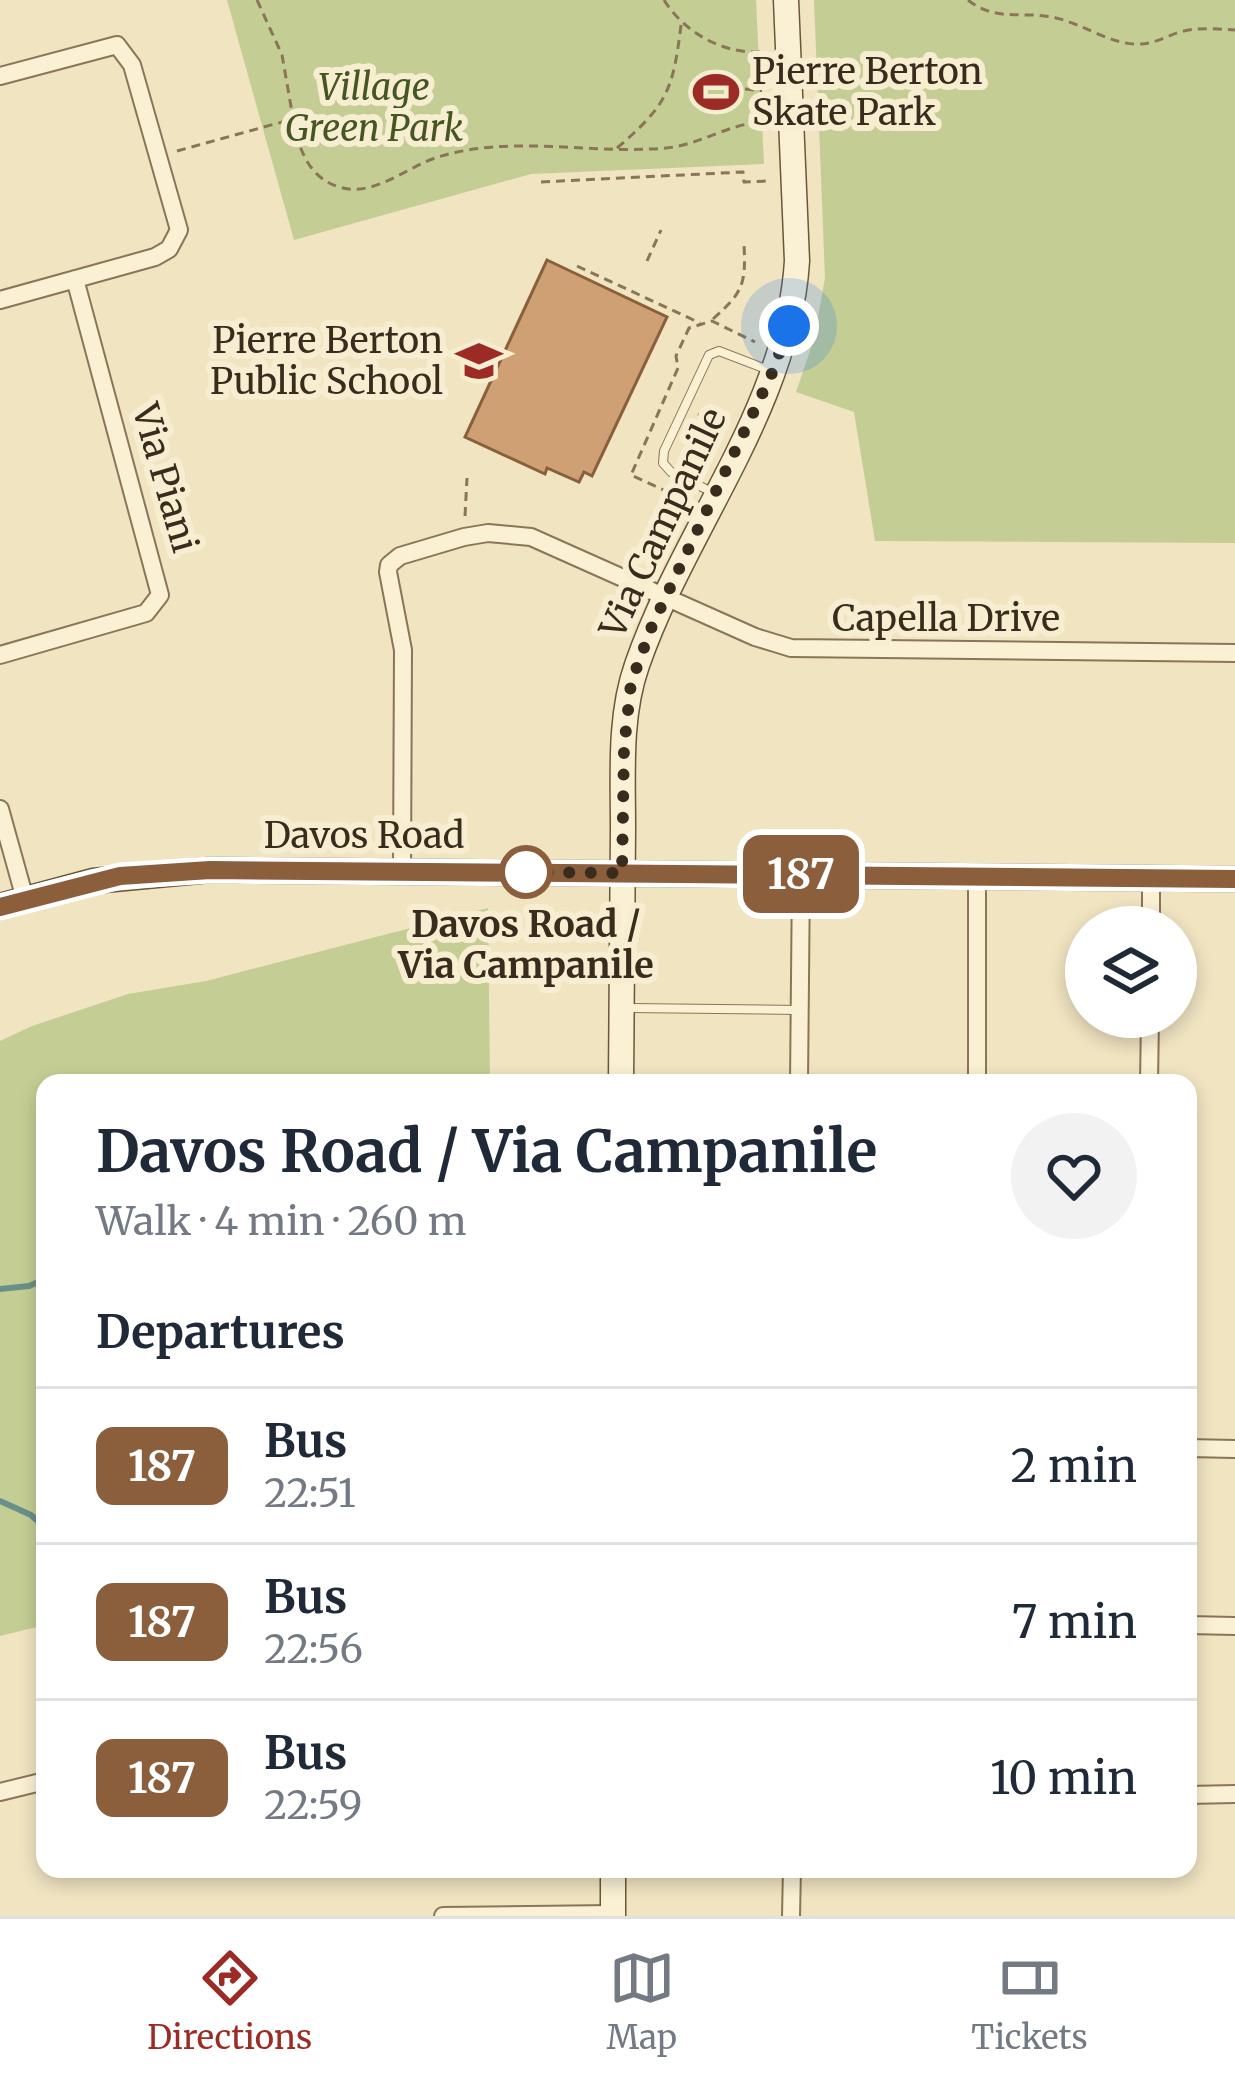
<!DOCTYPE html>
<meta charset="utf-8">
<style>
:root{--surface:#fff;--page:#f2f2f3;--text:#1f2937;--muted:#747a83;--line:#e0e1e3;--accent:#9c2b25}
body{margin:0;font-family:Merriweather,serif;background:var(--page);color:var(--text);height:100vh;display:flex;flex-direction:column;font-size:45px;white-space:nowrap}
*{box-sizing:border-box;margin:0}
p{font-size:39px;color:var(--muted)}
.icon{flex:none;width:66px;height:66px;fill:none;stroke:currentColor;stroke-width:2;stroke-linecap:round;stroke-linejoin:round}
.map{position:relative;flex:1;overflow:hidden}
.drawer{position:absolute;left:36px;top:1074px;width:1161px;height:804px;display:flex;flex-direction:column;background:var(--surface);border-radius:24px;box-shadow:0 6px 18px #0003}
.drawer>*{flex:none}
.badge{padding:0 24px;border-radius:18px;font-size:42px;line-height:78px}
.fabs{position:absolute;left:1065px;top:906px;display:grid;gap:24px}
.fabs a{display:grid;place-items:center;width:132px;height:132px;border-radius:50%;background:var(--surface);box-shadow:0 6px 18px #0003;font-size:60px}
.you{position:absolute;width:60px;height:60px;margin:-30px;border:9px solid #fff;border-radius:50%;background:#1a73e8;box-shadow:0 0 0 18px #1a73e833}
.map>.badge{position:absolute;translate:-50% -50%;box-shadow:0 0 0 6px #fff}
h2{padding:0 60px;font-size:45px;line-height:108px}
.round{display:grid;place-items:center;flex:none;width:126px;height:126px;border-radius:63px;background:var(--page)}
.headline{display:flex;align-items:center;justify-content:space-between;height:204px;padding:0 60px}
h1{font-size:57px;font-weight:700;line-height:90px}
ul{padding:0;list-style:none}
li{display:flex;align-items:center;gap:36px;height:156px;padding:0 60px;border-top:3px solid var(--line)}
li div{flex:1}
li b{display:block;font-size:45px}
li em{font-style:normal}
li .badge{min-width:132px;font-weight:700;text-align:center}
.tabs{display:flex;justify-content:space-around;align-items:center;height:168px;border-top:3px solid var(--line);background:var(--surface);font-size:33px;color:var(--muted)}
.tabs a{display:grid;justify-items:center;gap:6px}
.tabs .active{color:var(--accent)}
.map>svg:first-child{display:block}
.green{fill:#c4ce94}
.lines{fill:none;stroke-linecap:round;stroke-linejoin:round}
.stream{stroke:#6a9089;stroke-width:6}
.building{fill:#d0a075;stroke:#8a603c;stroke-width:3}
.lane-casing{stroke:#8a7558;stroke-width:10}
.street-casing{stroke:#8a7558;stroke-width:20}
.secondary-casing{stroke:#6c563b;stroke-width:27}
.path{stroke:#8a7558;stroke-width:3;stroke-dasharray:9 6;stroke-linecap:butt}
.lane{stroke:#faf1d4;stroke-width:8}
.street{stroke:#faf1d4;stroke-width:16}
.secondary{stroke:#faf1d4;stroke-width:24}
.line-casing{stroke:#fff;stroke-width:27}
.line{stroke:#8b5e3c;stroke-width:18}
.walk{stroke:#392c1d;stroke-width:12;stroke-dasharray:0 21.6}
.stop-dot{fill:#fff;stroke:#8b5e3c;stroke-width:6}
.labels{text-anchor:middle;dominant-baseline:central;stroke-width:12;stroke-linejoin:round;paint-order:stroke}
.poi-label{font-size:36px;fill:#392c1d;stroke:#f7eed1;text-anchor:start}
.park-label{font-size:36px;font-style:italic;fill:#465622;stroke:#f7eed1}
.street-label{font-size:36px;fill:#392c1d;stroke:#f7eed1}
.stop-label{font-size:36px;font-weight:bold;fill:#392c1d;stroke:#f7eed1}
</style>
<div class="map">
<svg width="1235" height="1916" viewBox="0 0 1235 1916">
<rect width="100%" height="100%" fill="#f0e4c1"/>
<path class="green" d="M227,0H756L764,164L531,174L294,240Z
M814,0H1235V543L875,541L854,412L796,392L814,339L825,278Z
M488,908L490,1083H45V1625L0,1636V1041L32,1026L128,994L206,981Z"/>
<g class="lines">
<path class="stream" d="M0,1289L29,1286L45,1279
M0,1501L31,1515L45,1528"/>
</g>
<path class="building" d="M547,260L667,317L592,476L584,472L579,482L547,468L545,474L465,437Z"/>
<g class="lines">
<g class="lane-casing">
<path id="lane" d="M712,492L671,472L663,463L664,451L709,355L719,351L766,369
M629,1008L800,1010"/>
</g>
<g class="street-casing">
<path id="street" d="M0,76L117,45L132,65L179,230L169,249L155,257L0,300
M0,655L146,613L160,595L75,279
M0,809L25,899
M402,871L403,650L388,572L389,565L400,556L464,537L488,533L531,537L755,637L791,648L1235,653
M1151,927V878
M799,1083L801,874
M977,1083V876
M1149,1083L1150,1017
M1188,1448L1235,1449
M1188,1625L1235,1626
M0,1792L45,1781
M1188,1795L1235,1794
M443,1916L613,1914
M791,1916L792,1869"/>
</g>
<g class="secondary-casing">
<path id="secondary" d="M0,906L93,881L210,870L1235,879
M621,1083C621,998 622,913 623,828C623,774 619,716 637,665C684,529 788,407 797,261L786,0
M613,1916V1869"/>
</g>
<path class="path" d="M257,0L282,55L293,118
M664,0C684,32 722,54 761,52
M968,0C997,23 1023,10 1056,18C1083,24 1108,43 1135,44C1153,45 1164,37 1180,32C1197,27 1217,29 1235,30
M745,89L762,91
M617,148C667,105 673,91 681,25
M177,151L293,119C299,150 309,180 343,188C375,196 409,166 438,157C514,134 589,155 666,148C700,145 730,123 763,122
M541,182L743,172L744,182L767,181
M647,261L661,230
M577,266L700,323
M713,319C743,292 746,285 744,244
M698,414L718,423
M683,499L631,475L678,368L676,356L689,328L712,321L755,342
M465,516L467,478"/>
<use href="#lane" class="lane"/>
<use href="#street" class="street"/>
<use href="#secondary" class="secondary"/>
</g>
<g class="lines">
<g class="line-casing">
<path id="line" d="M0,907L120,876L210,870L1235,879"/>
</g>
<use href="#line" class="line"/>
<path class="walk" d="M526,872L622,873L624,748L631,683L652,626L772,373L789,326"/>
</g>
<defs>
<g id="stadium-bare" transform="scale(3.6)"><path d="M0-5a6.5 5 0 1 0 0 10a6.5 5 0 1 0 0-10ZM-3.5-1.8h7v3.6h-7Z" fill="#9c2b25" stroke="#f7eed1" stroke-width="2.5" paint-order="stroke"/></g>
<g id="school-bare" transform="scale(3.6)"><path d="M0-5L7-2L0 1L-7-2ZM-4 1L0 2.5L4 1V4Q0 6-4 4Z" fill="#9c2b25" stroke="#f7eed1" stroke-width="2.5" paint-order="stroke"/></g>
</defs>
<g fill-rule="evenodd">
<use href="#stadium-bare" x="716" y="92"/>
<use href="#school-bare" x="479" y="361"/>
</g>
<circle class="stop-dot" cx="526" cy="872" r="24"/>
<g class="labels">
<g class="poi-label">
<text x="752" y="71">Pierre Berton<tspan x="752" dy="41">Skate Park</tspan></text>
<text x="443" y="340" text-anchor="end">Pierre Berton<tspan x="443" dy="41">Public School</tspan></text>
</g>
<g class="park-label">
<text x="374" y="87">Village<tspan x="374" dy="41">Green Park</tspan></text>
</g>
<g class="street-label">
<text transform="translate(165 478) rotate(74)">Via Piani</text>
<text transform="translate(663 523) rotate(-65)">Via Campanile</text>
<text x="946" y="618">Capella Drive</text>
<text x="364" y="835">Davos Road</text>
</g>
<g class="stop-label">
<text x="526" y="924">Davos Road /<tspan x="526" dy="41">Via Campanile</tspan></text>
</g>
</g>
</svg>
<div class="fabs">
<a><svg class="icon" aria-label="layers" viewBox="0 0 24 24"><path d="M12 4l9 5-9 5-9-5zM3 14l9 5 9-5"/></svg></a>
</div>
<div class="you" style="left:789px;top:326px"></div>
<b class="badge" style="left:801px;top:874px;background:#8b5e3c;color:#fff">187</b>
<section class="drawer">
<div class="headline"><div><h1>Davos Road / Via Campanile</h1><p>Walk · 4 min · 260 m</p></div><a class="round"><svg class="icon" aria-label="heart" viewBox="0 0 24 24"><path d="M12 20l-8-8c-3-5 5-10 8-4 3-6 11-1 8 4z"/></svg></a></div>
<h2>Departures</h2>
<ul>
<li><span class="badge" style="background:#8b5e3c;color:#fff">187</span><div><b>Bus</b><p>22:51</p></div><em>2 min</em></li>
<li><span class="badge" style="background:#8b5e3c;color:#fff">187</span><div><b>Bus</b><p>22:56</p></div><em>7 min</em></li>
<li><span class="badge" style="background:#8b5e3c;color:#fff">187</span><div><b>Bus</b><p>22:59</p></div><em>10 min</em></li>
</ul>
</section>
</div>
<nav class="tabs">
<a class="active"><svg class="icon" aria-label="directions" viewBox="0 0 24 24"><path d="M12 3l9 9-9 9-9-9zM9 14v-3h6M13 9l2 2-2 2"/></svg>Directions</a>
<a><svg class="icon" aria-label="map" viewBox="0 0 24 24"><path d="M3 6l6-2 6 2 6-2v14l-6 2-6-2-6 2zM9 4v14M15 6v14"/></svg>Map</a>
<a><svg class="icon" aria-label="tickets" viewBox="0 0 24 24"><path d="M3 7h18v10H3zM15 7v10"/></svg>Tickets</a>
</nav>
